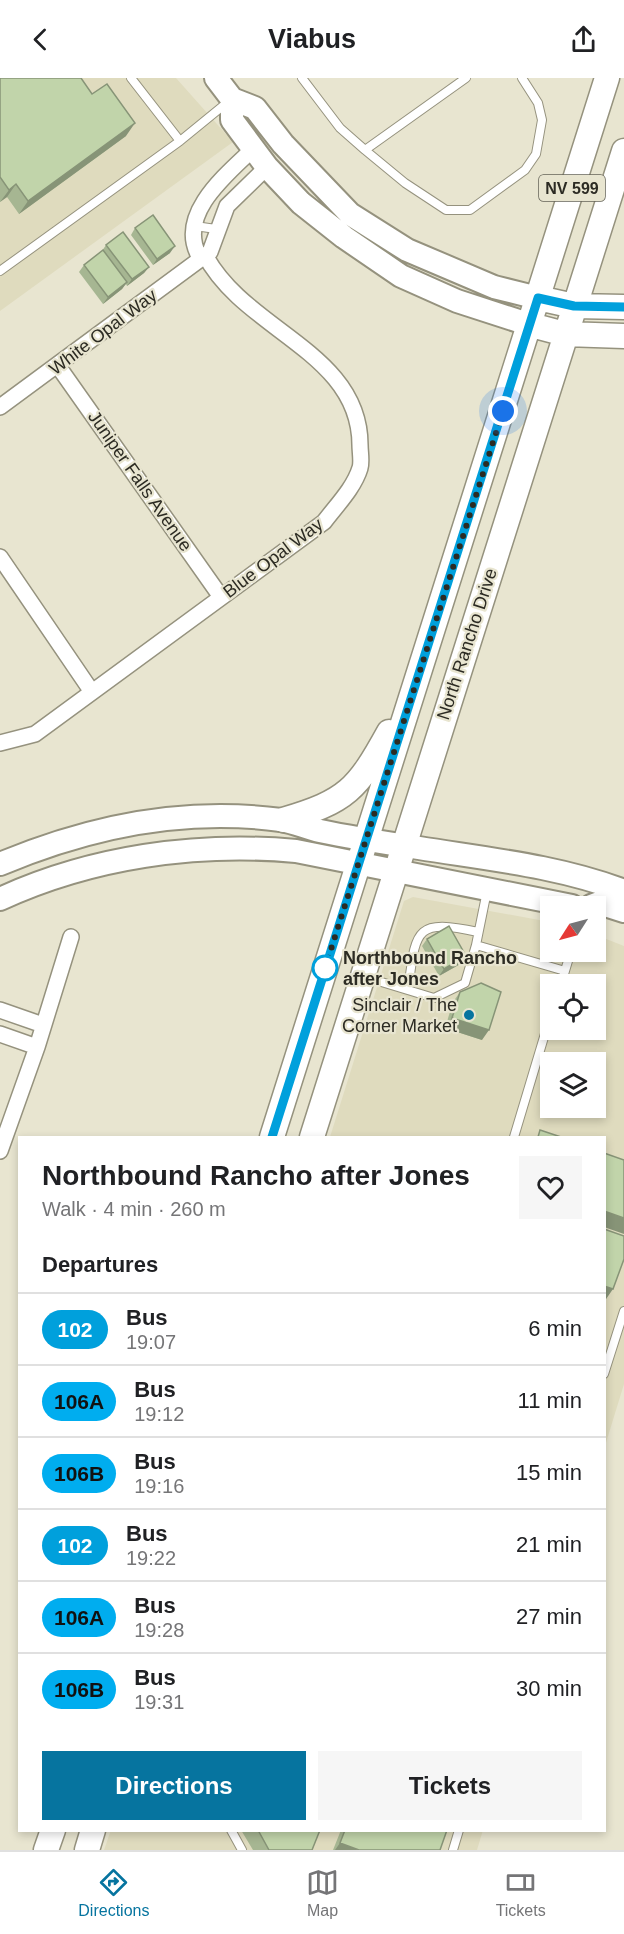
<!DOCTYPE html>
<meta charset="utf-8">
<style>
:root{--surface:#fff;--page:#f6f6f6;--text:#202124;--muted:#757577;--line:#e0e0e0;--accent:#06749f}
body{margin:0;font-family:Arial,sans-serif;background:var(--page);color:var(--text);height:100vh;display:flex;flex-direction:column;font-size:22px;white-space:nowrap}
*{box-sizing:border-box;margin:0}
p{font-size:20px;color:var(--muted)}
.icon{flex:none;width:33px;height:33px;fill:none;stroke:currentColor;stroke-width:2;stroke-linecap:round;stroke-linejoin:round}
.map{position:relative;flex:1;overflow:hidden}
.details{position:absolute;left:18px;top:1058px;width:588px;height:696px;display:flex;flex-direction:column;background:var(--surface);border-radius:0px;box-shadow:0 3px 9px #0003}
.details>*{flex:none}
.badge{padding:0 12px;border-radius:20px;font-size:21px;line-height:39px}
.needle{width:39px;rotate:234deg}
.tools{position:absolute;left:540px;top:818px;display:grid;gap:12px}
.tools a{display:grid;place-items:center;width:66px;height:66px;border-radius:0px;background:var(--surface);box-shadow:0 3px 9px #0003;font-size:30px}
.you{position:absolute;width:30px;height:30px;margin:-15px;border:4px solid #fff;border-radius:50%;background:#1a73e8;box-shadow:0 0 0 9px #1a73e833}
.map>.badge{position:absolute;translate:-50% -50%;box-shadow:0 0 0 3px #fff}
h2{padding:0 24px;font-size:22px;line-height:54px}
.round{display:grid;place-items:center;flex:none;width:63px;height:63px;border-radius:0px;background:var(--page)}
.headline{display:flex;align-items:center;justify-content:space-between;height:102px;padding:0 24px}
h1{font-size:28px;font-weight:800;line-height:45px}
.cta{display:flex;gap:12px;margin-top:auto;padding:12px 24px}
.cta a{flex:1;height:69px;border-radius:0px;background:var(--accent);color:#fff;font-size:24px;font-weight:800;line-height:69px;text-align:center}
.cta a+a{background:var(--page);color:var(--text)}
ul{padding:0;list-style:none}
li{display:flex;align-items:center;gap:18px;height:72px;padding:0 24px;border-top:2px solid var(--line)}
li div{flex:1}
li b{display:block;font-size:22px}
li em{font-style:normal}
li .badge{min-width:66px;font-weight:700;text-align:center}
header{display:flex;justify-content:space-between;align-items:center;height:78px;padding:0 24px;background:var(--surface);font-size:27px;font-weight:800}
.dock{display:flex;justify-content:space-around;align-items:center;height:84px;border-top:2px solid var(--line);background:var(--surface);font-size:16px;color:var(--muted)}
.dock a{display:grid;justify-items:center;gap:3px}
.dock .selected{color:var(--accent)}
.map>svg:first-child{display:block}
.built{fill:#dfdbbe;fill-rule:evenodd}
.lines{fill:none;stroke-linecap:round;stroke-linejoin:round}
.lane-casing{stroke:#95927e;stroke-width:10}
.street-casing{stroke:#95927e;stroke-width:18}
.secondary-casing{stroke:#95927e;stroke-width:26}
.primary-casing{stroke:#95927e;stroke-width:27}
.lane{stroke:#fff;stroke-width:8}
.street{stroke:#fff;stroke-width:15}
.secondary{stroke:#fff;stroke-width:22}
.primary{stroke:#fff;stroke-width:24}
.wall{fill:#a6b692}
.shaded-wall{fill:#879477}
.building{fill:#c1d4aa;stroke:#879477;stroke-width:1.5}
.line-casing{stroke:#fff;stroke-width:14}
.line{stroke:#00a0dc;stroke-width:9}
.walk{stroke:#2c2b23;stroke-width:6;stroke-dasharray:0 10.8}
.stop-dot{fill:#fff;stroke:#00a0dc;stroke-width:3}
.poi-dot{fill:#06749f;stroke:#e8e5d0;stroke-width:2}
.labels{text-anchor:middle;dominant-baseline:central;stroke-width:4.5;stroke-linejoin:round;paint-order:stroke}
.shield{fill:#e8e5d0;stroke:#646357;stroke-width:1.5}
.shield-label{font-size:16px;font-weight:bold;fill:#2c2b23}
.street-label{font-size:18px;fill:#2c2b23;stroke:#e8e5d0}
.stop-label{font-size:18px;font-weight:bold;fill:#2c2b23;stroke:#e8e5d0;text-anchor:start}
.poi-label{font-size:18px;fill:#2c2b23;stroke:#e8e5d0;text-anchor:end}
</style>
<header><svg class="icon" aria-label="back" viewBox="0 0 24 24"><path d="M15 5l-7 7 7 7"/></svg>Viabus<svg class="icon" aria-label="share" viewBox="0 0 24 24"><path d="M12 15V3M7 8l5-5 5 5M5 13v7h14v-7"/></svg></header>
<div class="map">
<svg width="624" height="1772" viewBox="0 0 624 1772">
<rect width="100%" height="100%" fill="#e8e5d0"/>
<path class="built" d="M0,0H176L233,64L0,233Z
M413,819L550,844V873H596V857L624,868V1306L605,1368L604,1059H330L404,823ZM550,906H596V951H550ZM550,984H596V1029H550Z
M111,1752H483L477,1772H104Z"/>
<g class="lines">
<g class="lane-casing">
<path id="lane" d="M131,0L180,63L229,23
M302,0L340,50L365,72L466,0
M365,72L405,105L446,132H470L525,92L536,76L542,42L538,25L522,0
M195,148L216,151
M0,193L180,63
M487,813L476,867L565,893
M365,899L434,920L465,905L476,867
M561,906L571,873
M408,912C416,852 414,840 478,854
M514,1059L550,939
M604,1296L624,1233
M231,1752L242,1772
M453,1772L459,1752"/>
</g>
<g class="street-casing">
<path id="street" d="M58,288L221,519
M0,329L210,174L227,128L267,89
M0,479L92,614
M0,665L35,656L324,444C336,428 354,410 360,390C362,384 360,374 360,367C360,274 245,253 205,177L198,176C178,135 227,96 253,71
M0,932L43,947
M0,956L37,969
M0,1073L37,969L71,859"/>
</g>
<g class="secondary-casing">
<path id="secondary" d="M216,0L232,21L255,30L283,66L350,136L407,172L494,209L538,220
M232,21V42L267,89L301,125L344,159L401,198L457,223L531,247
M0,786C88,749 185,729 281,742C294,744 307,750 320,753C353,760 386,765 419,770C487,781 559,788 624,813
M0,821C91,779 196,764 296,773L572,828
M591,828L599,825L624,833"/>
</g>
<g class="primary-casing">
<path id="primary" d="M538,220L574,228L624,229
M531,247L565,256L624,258
M283,742C347,723 357,712 389,654
M272,1059L607,0
M312,1059L624,73
M46,1772L53,1752
M87,1772L93,1752"/>
</g>
<use href="#lane" class="lane"/>
<use href="#street" class="street"/>
<use href="#secondary" class="secondary"/>
<use href="#primary" class="primary"/>
</g>
<path class="wall" d="M0,0L92,16L126,58L19,136L7,119L0,124Z
M135,150L170,175L153,187L131,157Z
M106,167L149,189L144,195L127,208L126,206L122,211L103,226L79,194L84,187L102,173Z
M427,861L462,885L439,898L422,868Z
M460,914L482,962L445,950L453,924Z
M241,1752H320L312,1772H253Z
M341,1752H447L440,1772H333Z"/>
<path class="shaded-wall" d="M135,45L126,58L19,136L28,123Z
M16,106L7,119L0,124L9,112Z
M175,168L170,175L153,187L157,181Z
M149,189L144,195L127,208L132,201Z
M127,204L122,211L103,226L108,219Z
M466,878L462,885L439,898L444,891Z
M452,940L489,952L482,962L445,950Z
M604,1133L624,1140V1156L604,1149Z
M604,1208L613,1211L604,1224Z
M340,1765L359,1772H335Z"/>
<path class="building" d="M0,0H81L92,16L107,6L135,45L28,123L16,106L9,112L0,99Z
M153,137L175,168L157,181L135,150Z
M123,154L149,189L132,201L106,167Z
M103,172L127,204L108,219L84,187Z
M449,848L466,878L444,891L427,861Z
M481,905L501,914L489,952L452,940L460,914Z
M540,1052L561,1059H538Z
M604,1075L624,1082V1140L604,1133Z
M604,1151L624,1158V1181L613,1211L604,1208Z
M258,1752H320L312,1772H269Z
M345,1752H447L440,1772H359L340,1765Z"/>
<g class="lines">
<g class="line-casing">
<path id="line" d="M272,1059L538,220L574,228L624,229"/>
</g>
<use href="#line" class="line"/>
<path class="walk" d="M325,890L503,333"/>
</g>
<circle class="stop-dot" cx="325" cy="890" r="12"/>
<circle class="poi-dot" cx="469" cy="937" r="6"/>
<g class="labels">
<rect class="shield" x="539" y="97" width="66" height="26" rx="4.5"/>
<g class="shield-label">
<text x="572" y="110">NV 599</text>
</g>
<g class="street-label">
<text transform="translate(103 254) rotate(-37)">White Opal Way</text>
<text transform="translate(140 403) rotate(55)">Juniper Falls Avenue</text>
<text transform="translate(273 480) rotate(-37)">Blue Opal Way</text>
<text transform="translate(467 566) rotate(-72)">North Rancho Drive</text>
</g>
<g class="stop-label">
<text x="343" y="880">Northbound Rancho<tspan x="343" dy="21">after Jones</tspan></text>
</g>
<g class="poi-label">
<text x="457" y="927">Sinclair / The<tspan x="457" dy="21">Corner Market</tspan></text>
</g>
</g>
</svg>
<div class="tools">
<a><svg class="needle" viewBox="-14 -14 28 28"><path d="M0-13l5 13h-10z" fill="#e53935"/><path d="M0 13l5-13h-10z" fill="#757577"/></svg></a>
<a><svg class="icon" aria-label="locate" viewBox="0 0 24 24"><circle cx="12" cy="12" r="6"/><path d="M12 2v4M12 18v4M2 12h4M18 12h4"/></svg></a>
<a><svg class="icon" aria-label="layers" viewBox="0 0 24 24"><path d="M12 4l9 5-9 5-9-5zM3 14l9 5 9-5"/></svg></a>
</div>
<div class="you" style="left:503px;top:333px"></div>
<section class="details">
<div class="headline"><div><h1>Northbound Rancho after Jones</h1><p>Walk · 4 min · 260 m</p></div><a class="round"><svg class="icon" aria-label="heart" viewBox="0 0 24 24"><path d="M12 20l-8-8c-3-5 5-10 8-4 3-6 11-1 8 4z"/></svg></a></div>
<h2>Departures</h2>
<ul>
<li><span class="badge" style="background:#00a0dc;color:#fff">102</span><div><b>Bus</b><p>19:07</p></div><em>6 min</em></li>
<li><span class="badge" style="background:#00adef;color:#111">106A</span><div><b>Bus</b><p>19:12</p></div><em>11 min</em></li>
<li><span class="badge" style="background:#00adef;color:#111">106B</span><div><b>Bus</b><p>19:16</p></div><em>15 min</em></li>
<li><span class="badge" style="background:#00a0dc;color:#fff">102</span><div><b>Bus</b><p>19:22</p></div><em>21 min</em></li>
<li><span class="badge" style="background:#00adef;color:#111">106A</span><div><b>Bus</b><p>19:28</p></div><em>27 min</em></li>
<li><span class="badge" style="background:#00adef;color:#111">106B</span><div><b>Bus</b><p>19:31</p></div><em>30 min</em></li>
</ul>
<div class="cta"><a>Directions</a><a>Tickets</a></div>
</section>
</div>
<nav class="dock">
<a class="selected"><svg class="icon" aria-label="directions" viewBox="0 0 24 24"><path d="M12 3l9 9-9 9-9-9zM9 14v-3h6M13 9l2 2-2 2"/></svg>Directions</a>
<a><svg class="icon" aria-label="map" viewBox="0 0 24 24"><path d="M3 6l6-2 6 2 6-2v14l-6 2-6-2-6 2zM9 4v14M15 6v14"/></svg>Map</a>
<a><svg class="icon" aria-label="tickets" viewBox="0 0 24 24"><path d="M3 7h18v10H3zM15 7v10"/></svg>Tickets</a>
</nav>
